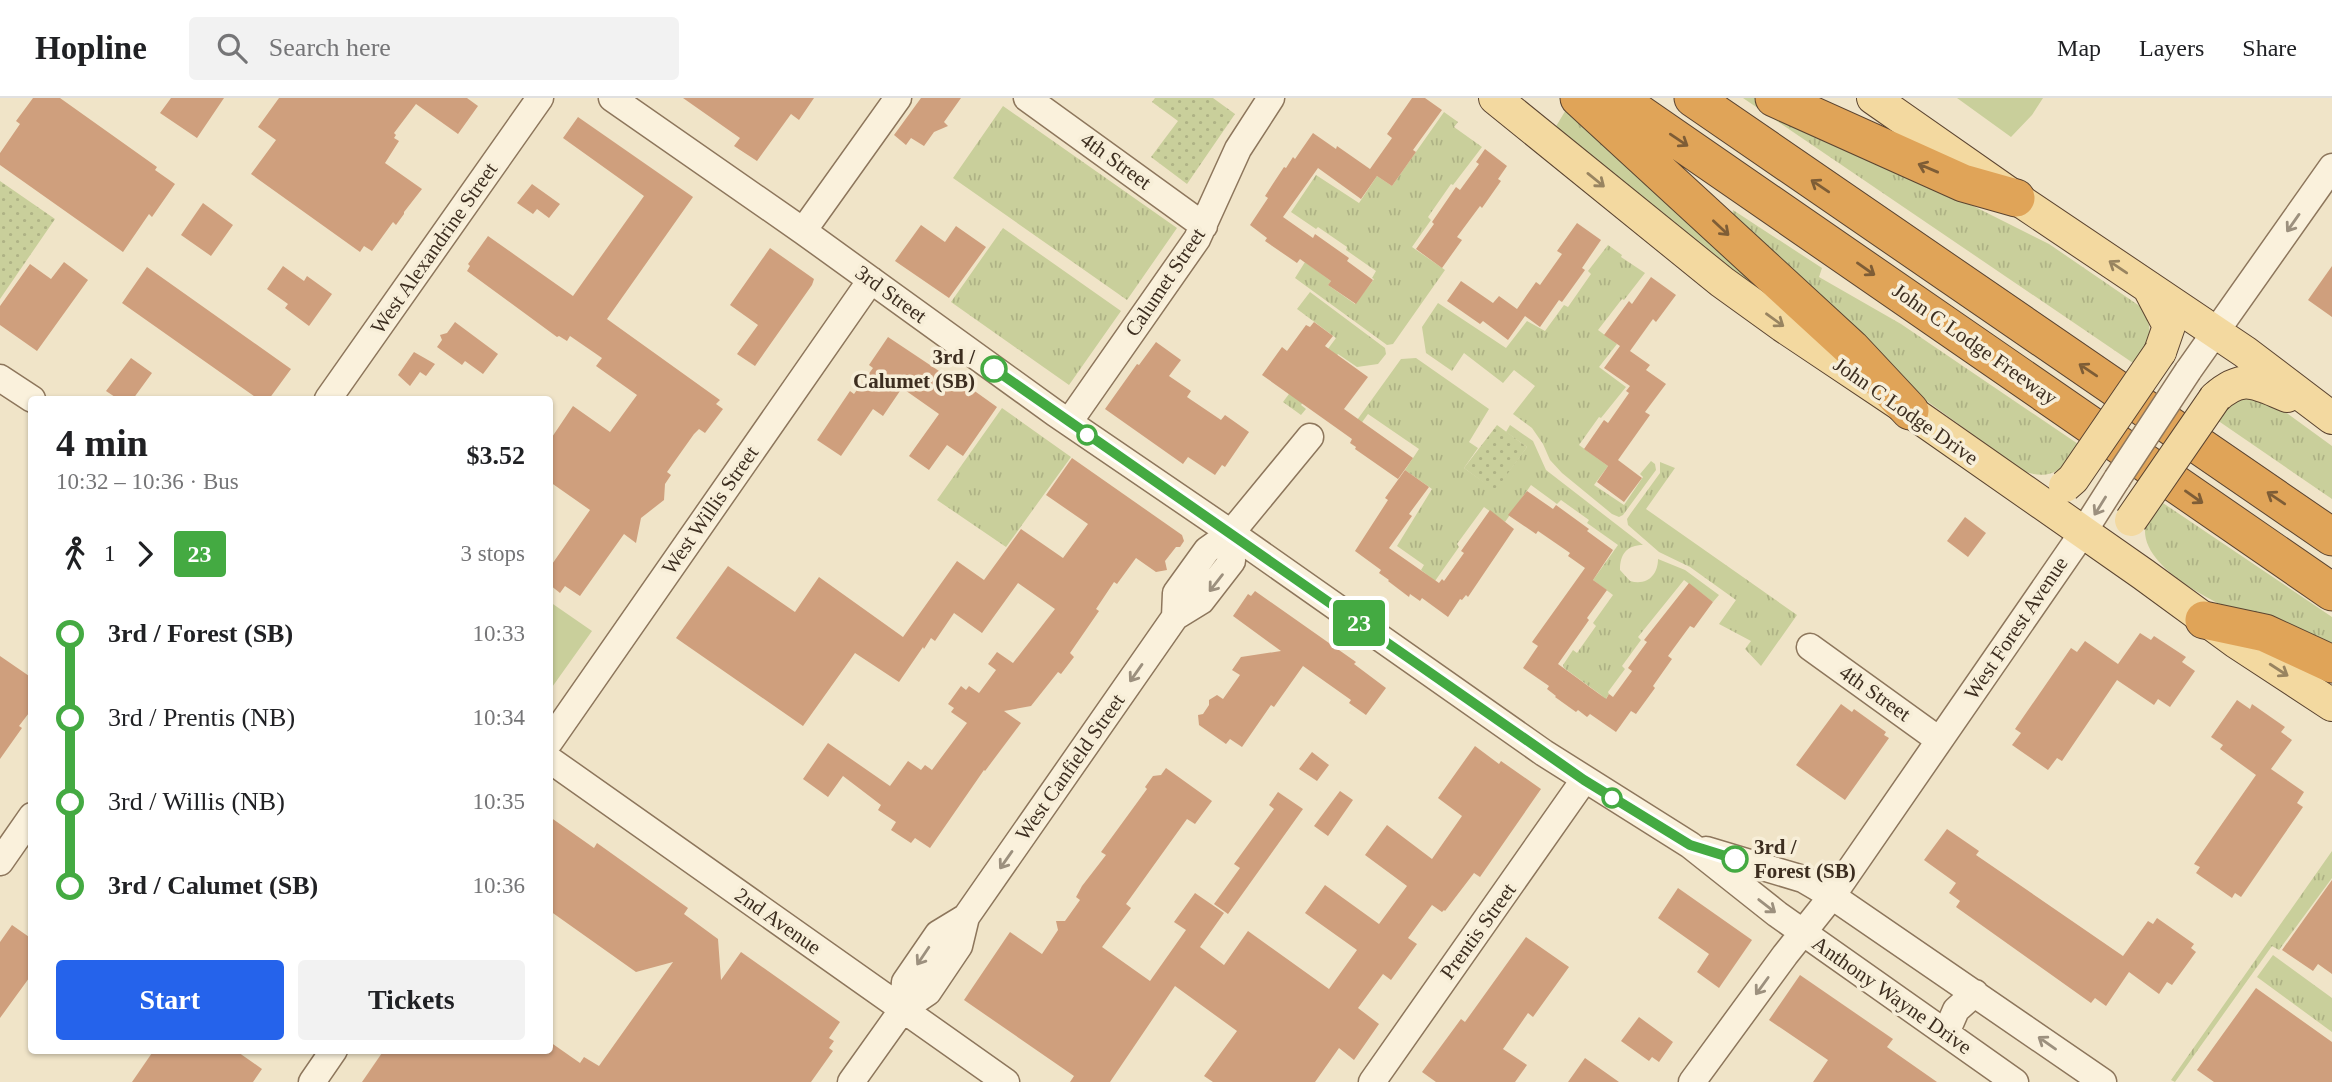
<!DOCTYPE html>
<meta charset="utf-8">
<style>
:root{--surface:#fff;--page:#f2f2f2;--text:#202124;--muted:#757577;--line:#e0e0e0;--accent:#2563eb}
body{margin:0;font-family:Georgia,serif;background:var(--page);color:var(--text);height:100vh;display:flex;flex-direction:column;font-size:26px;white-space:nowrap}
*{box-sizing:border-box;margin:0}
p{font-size:23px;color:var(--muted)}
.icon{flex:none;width:38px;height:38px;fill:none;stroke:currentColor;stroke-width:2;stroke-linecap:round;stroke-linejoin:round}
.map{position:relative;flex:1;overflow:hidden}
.drawer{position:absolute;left:28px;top:298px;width:525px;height:658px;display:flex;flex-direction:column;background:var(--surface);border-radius:7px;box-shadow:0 2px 5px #0004}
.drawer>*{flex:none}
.badge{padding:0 14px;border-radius:5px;font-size:24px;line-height:46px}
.map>.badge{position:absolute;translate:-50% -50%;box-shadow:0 0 0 4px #fff}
.legs{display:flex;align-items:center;gap:10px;height:77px;padding:0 28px;font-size:23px}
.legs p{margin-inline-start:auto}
.headline{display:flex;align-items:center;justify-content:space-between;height:119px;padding:0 28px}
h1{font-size:38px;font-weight:800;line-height:52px}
.button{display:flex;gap:14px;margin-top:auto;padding:14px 28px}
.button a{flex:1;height:80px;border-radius:7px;background:var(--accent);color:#fff;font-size:28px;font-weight:800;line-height:80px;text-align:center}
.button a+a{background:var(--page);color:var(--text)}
ul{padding:0 28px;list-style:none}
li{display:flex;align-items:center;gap:24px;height:84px;font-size:26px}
li i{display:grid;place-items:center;width:10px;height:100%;margin:0 9px;background:currentColor}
li i::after{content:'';width:18px;height:18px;margin:-9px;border:5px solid;border-radius:50%;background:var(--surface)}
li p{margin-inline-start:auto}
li:first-child i{background:linear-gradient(#0000 50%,currentColor 0)}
li:last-child i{background:linear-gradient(currentColor 50%,#0000 0)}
header{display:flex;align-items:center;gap:42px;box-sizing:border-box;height:98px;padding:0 35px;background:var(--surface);border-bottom:2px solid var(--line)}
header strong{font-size:33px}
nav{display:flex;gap:38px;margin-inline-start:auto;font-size:24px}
.search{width:490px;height:63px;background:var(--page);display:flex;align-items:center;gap:18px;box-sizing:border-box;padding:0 24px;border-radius:7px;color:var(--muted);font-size:26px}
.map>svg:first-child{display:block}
.grass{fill:url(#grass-tufts)}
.park{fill:url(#park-dots)}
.garden{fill:#c9cf9b}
.building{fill:#cf9f7d}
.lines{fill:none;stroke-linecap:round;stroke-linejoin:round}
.minor-casing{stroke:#8d765c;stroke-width:29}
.major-casing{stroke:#5b4430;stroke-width:34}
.highway-casing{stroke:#5b4430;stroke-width:39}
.minor{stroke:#faf1dc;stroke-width:26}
.major{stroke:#f3d9a0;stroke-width:32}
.highway{stroke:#e0a458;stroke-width:37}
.minor-bridge-casing{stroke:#8d765c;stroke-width:29;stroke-linecap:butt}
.major-bridge-casing{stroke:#5b4430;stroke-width:34;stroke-linecap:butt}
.minor-bridge{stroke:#faf1dc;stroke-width:26}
.major-bridge{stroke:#f3d9a0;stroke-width:32}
.oneway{stroke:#7e5d36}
.oneway2{stroke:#988460}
.oneway3{stroke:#9c907e}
.line-1-casing{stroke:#fff;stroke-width:16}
.line-1{stroke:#44aa42;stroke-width:10}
.stop-1-dot{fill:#fff;stroke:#44aa42;stroke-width:3.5}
.labels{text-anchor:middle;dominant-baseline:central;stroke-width:7;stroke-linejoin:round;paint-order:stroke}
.street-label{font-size:21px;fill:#3d2e20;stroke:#f7eed8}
.stop-label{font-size:21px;font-weight:bold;fill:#3d2e20;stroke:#f7eed8;text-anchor:end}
</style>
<header>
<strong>Hopline</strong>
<div class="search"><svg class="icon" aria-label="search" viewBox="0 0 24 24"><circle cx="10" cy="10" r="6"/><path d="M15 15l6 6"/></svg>Search here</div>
<nav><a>Map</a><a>Layers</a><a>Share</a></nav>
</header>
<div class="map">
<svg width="2332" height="984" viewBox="0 0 2332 984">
<defs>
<pattern id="grass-tufts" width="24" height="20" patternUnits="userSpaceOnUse" patternTransform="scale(1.75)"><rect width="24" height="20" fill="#c9cf9b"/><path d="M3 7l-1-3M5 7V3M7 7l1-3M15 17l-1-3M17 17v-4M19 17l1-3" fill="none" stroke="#aeb285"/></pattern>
<pattern id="park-dots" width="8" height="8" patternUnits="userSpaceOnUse" patternTransform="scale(1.75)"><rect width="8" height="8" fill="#c9cf9b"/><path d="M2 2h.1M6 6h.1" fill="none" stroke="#aeb285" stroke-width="1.8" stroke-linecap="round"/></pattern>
</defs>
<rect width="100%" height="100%" fill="#f0e4c8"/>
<path class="grass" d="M1743,0H1758L2049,146L2144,211C2155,237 2148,244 2136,267Z
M1003,8L1177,130L1127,202L953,80Z
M1567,10L1796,216L1738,178L1555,30Z
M1444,14L1458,24L1454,29L1482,49L1453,87L1451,86L1428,119L1431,122L1412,149L1445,172L1393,246L1387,247L1295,180L1305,164L1331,183L1328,187L1355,206L1374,181L1372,180L1376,173L1346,152L1347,149L1318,129L1316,131L1291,114L1316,77L1359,105L1377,78L1392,88Z
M1733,112L1822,170L1819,179L1901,226L2081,348C2063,370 2053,384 2023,373L1920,298L1731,125Z
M1003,130L1121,213L1069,287L951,204Z
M1608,147L1622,157L1621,159L1645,175L1624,202L1622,201L1598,232L1617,246L1599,269L1626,289L1601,320L1599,319L1579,347L1608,368L1594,387L1624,407L1643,379L1640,376L1651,363L1655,366L1656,372L1623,417L1619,419L1612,416L1562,375L1550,362L1543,346L1532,330L1513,316L1535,288L1514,272L1503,285L1464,255L1452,273L1426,255L1422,229L1438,205L1506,250L1527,223L1545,233L1564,207L1568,209L1591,176L1588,173Z
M1310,194L1385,250L1386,256L1378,266L1357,269L1338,256L1301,307L1306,311L1301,317L1283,304L1309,269L1313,271L1336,240L1297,211Z
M1416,260L1489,311L1469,344L1478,350L1464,370L1495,392L1527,349L1506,334L1510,327L1533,343L1546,372L1643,447C1627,447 1620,456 1620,472L1630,483C1647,488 1658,477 1658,461L1685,472L1719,497L1713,504L1684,482L1638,539L1641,542L1622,568L1625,571L1608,594L1609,596L1605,602L1601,597L1564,570L1563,567L1573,552L1577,555L1596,528L1593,525L1613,497L1593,482L1618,447L1587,425L1589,422L1561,402L1557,406L1531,387L1505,424L1484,409L1457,446L1459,449L1435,483L1421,472L1424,467L1397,448L1432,391L1405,372L1419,351L1368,316L1352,338L1347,336L1401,261Z
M2242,298L2266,300L2332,348V401L2217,322L2224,312Z
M1002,310L1071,359L1006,449L937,402Z
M1660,364L1675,370L1646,411L1797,517L1761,568L1745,551L1751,543L1719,526L1736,502L1690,469L1659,454L1628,427L1627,421L1631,415L1660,375Z
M2160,403L2332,519V552C2289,536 2142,488 2145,431C2146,420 2153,411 2160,403Z
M2332,753V780L2279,852L2272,848L2175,984L2171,982Z
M2273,857L2332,900V934L2257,879Z"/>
<path class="park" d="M1155,0H1213L1235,16L1187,86L1151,59L1178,23L1152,4Z
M0,83L55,121L0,201Z
M1497,327L1527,349L1495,393L1464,370Z"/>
<path class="garden" d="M1957,0H2043L2032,17L2011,39Z
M550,504L592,533L550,592Z"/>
<path class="building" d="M33,0H60L157,69L155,72L175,86L152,119L149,116L123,154L0,67V55L20,26L16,23Z
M171,0H224L197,40L160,15Z
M279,0H467L478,8L458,36L416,6L394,35L396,37L394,40L399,43L385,65L422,91L404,114V116L396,127L393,124L372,153L364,148L360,154L251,76L276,42L258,29Z
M683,0H814L799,22L791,16L757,63L734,48L740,40Z
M921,0H961L944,24L948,28L934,34L924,48L911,40L906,47L894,37Z
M1412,0H1425L1442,12L1413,52L1416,54L1392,88L1377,78L1361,101L1318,70L1283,119L1313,140L1315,136L1349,160L1347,163L1373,182L1356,206L1328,187L1331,183L1300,161L1297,165L1265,143L1267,140L1250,127L1268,100L1265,98L1284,69L1286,70L1293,59L1295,61L1313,35L1336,51L1337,48L1370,71L1392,40L1387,36Z
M578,19L693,99L607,221L720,302L716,306L723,311L705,335L699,331L694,336L667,374L671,377L665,386L664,402L641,420L636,445L624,436L580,498L565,488L560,495L550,487V469L590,412L550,384V342L573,308L610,334L637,297L596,268L602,260L570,238L567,243L559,238L557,239L467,173L470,168L468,166L488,138L573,198L644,98L563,40Z
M1485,51L1507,68L1498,81L1501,83L1482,110L1480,108L1457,139L1462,142L1442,170L1416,151L1434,126L1432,124L1456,89L1460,92L1479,66L1476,64Z
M532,86L560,106L549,120L537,111L533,116L517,105Z
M203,105L233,127L211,158L181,137Z
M1577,125L1601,142L1582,170L1585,172L1562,204L1559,202L1540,229L1525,218L1508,242L1483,223L1480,226L1447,203L1461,183L1493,205L1499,198L1517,211L1536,184L1540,187L1562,156L1557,153Z
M921,127L945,144L956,128L986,149L949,200L895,163Z
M770,150L814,181L812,187L755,268L737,256L758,227L730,207Z
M64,164L88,182L37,253L0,227V208L30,166L51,181Z
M283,168L304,183L307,178L332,196L309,228L285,210L288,206L267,191Z
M2332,168V219L2308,202Z
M147,169L291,271L269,301H258L122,205Z
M1651,179L1676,197L1656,224L1653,221L1630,253L1650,267L1646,272L1666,286L1645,314L1650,317L1618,362L1642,380L1624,404L1597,384L1608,368L1584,351L1604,322L1608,325L1629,295L1626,293L1630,288L1604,270L1620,248L1604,237L1629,203L1632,206Z
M455,224L498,256L483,276L465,263L462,267L437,249L442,242L440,237L447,235Z
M1314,224L1333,238L1325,248L1368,279L1344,311L1413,360L1398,381L1355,351L1356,349L1350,345L1352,341L1262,277L1282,249L1287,253L1306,227L1310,229Z
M888,239L960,287L962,284L997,309L963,358L947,347L929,372L909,358L939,316L902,290L883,318L873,311L841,358L817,342L850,293L854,296L873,270L869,267Z
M1156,244L1181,262L1169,278L1191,293L1187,299L1221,322L1225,317L1249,334L1225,369L1222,367L1215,377L1188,359L1183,366L1105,311L1137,266L1139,267Z
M414,254L435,266L426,278L420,274L410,288L398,277Z
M131,260L152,275L133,301H118L106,293Z
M1072,360L1182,437L1184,443L1180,449H1176L1165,463L1167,472L1156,474L1136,460L1117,486L1114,484L1096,511L1099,513L1070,555L1074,559L1061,576L1058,574L1031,608L1004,613L1021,625L985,673L984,672L930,750L915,740L911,745L891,732L896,724L878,712L881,707L843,678L828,699L803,681L828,645L890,688L908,663L921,672L925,667L932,672L967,625L951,614L954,610L948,606L961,588L966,592L969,588L979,595L996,572L988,566L997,554L1013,565L1055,511L1018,485L982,535L954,515L935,543L931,540L924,551L923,549L899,584L855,555L803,628L676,540L728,468L795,514L819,479L903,539L957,463L984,482L1021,431L1063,460L1088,426L1046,397Z
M1405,372L1429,389L1409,416L1412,418L1389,450L1439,485L1442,481L1444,483L1464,455L1461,453L1490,412L1514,431L1468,499L1466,497L1462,502L1460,501L1448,519L1422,500L1420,503L1410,496L1409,499L1388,483L1389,482L1379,475L1381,472L1355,453L1388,402L1385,400Z
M1527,393L1553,411L1556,407L1589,431L1587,433L1613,452L1593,482L1607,492L1587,520L1589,522L1558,566L1606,601L1609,596L1613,599L1632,573L1628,570L1647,544L1644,542L1689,485L1713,504L1694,530L1690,528L1668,558L1672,561L1653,588L1655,590L1636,616L1631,613L1616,634L1590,616L1587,619L1578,612L1576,614L1555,599L1556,598L1547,591L1549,588L1523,570L1538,548L1532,544L1585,470L1568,458L1570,455L1538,433L1536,436L1508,417Z
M1965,419L1986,435L1968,459L1947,443Z
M1255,493L1356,564L1354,566L1386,590L1366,617L1349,605L1351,602L1303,568L1274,609L1271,607L1242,649L1230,641L1226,646L1199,627L1198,617L1203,616L1209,607V602L1217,597L1223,601L1240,577L1232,572L1241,559L1281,553L1233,518L1248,496L1251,498Z
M2140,535L2151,542L2154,538L2186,559L2182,564L2195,573L2170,609L2158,601L2154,607L2117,582L2062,663L2057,660L2048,672L2012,647L2021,635L2015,631L2071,550L2077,554L2085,543L2118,566Z
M0,558L32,580V611L19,628L22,630L0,661Z
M2237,602L2250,611L2252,606L2285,629L2281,634L2292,642L2271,671L2304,694L2297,705L2303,709L2274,751L2241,799L2235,795L2232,800L2196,775L2200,769L2194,766L2256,677L2220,651L2223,647L2211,639Z
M1841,606L1852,614L1854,611L1886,634L1884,637L1889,640L1845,702L1796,667Z
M1475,648L1499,666L1501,663L1541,691L1480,779L1474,775L1445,813L1444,812L1442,814L1432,807L1408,840L1417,846L1391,882L1383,876L1358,910L1379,926L1354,962L1339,950L1315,984H1213L1204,978L1237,933L1175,888L1110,984H1070L1074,978L964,902L1010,834L1042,856L1058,832L1056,823H1065L1080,802L1076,799L1082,788L1106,757L1101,754L1147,691L1145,689L1153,678L1161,677L1166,670L1212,703L1195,726L1187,721L1126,806L1131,810L1102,849L1150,883L1186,832L1174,824L1195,795L1224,815L1200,849L1224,867L1248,833L1329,891L1357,852L1305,815L1325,787L1379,826L1407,788L1365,757L1387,727L1432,761L1462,718L1438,700Z
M1312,654L1329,667L1317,683L1299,671Z
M1340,693L1353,702L1328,738L1314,728Z
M1278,694L1303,711L1228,816L1214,806L1240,770L1234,766L1274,711L1269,707Z
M550,719L594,750L597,745L688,810L684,816L718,841L721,882L741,854L840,924L829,940L834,943L829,950L833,953L811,984H362L384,952H550V944L580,965L584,959L599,968L673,864L636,874L550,813Z
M1947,731L1979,753L1976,757L2123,858L2148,823L2153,826L2157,820L2194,846L2191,850L2196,854L2172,887L2167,884L2159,896L2129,874L2106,908L2095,900L2091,905L1956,809L1960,803L1949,795L1956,785L1924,762Z
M2332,782V876L2318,866L2313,873L2282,852Z
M1678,790L1752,842L1719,890L1697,874L1709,856L1658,820Z
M12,827L32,841V876L0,920V844Z
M1526,839L1569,869L1533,919L1528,915L1503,951L1527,967L1515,984H1436L1422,974L1461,921L1465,924Z
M1800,877L1893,941L1887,949L1937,984H1813L1828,962L1769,922Z
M2256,890L2332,944V984H2214L2197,972Z
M1639,919L1673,944L1659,964L1652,959L1649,963L1621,943Z
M154,952H235L262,971L253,984H132Z
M1585,960L1619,984H1568Z"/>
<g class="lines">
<g class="minor-casing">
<path id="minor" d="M612,0L803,133L1055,315L1231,435L1544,655L1690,747L1777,816L2015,984
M1027,0L1204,128
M803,133L898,0
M2188,273L2332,69
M0,280L32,301
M328,301L540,0
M1069,324L1197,141L1238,51L1271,0
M1175,519L1176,495L1207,452L1231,435L1310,339
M1810,549L1939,642
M550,643L871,182
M550,662L1006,984
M1706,752L1803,781L1832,798L2103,984
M0,764L32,718
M903,911L905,884L938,836L966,819
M1946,935L1956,912L1975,895
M312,984L334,952
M851,984L903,911L928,894L959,848L966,819L1175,519L1201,503L1232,463L1231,435
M1372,984L1584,682
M1692,984L1785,857L1832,798L2082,436L2117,381"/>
</g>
<g class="major-casing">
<path id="major" d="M1495,0L1722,184L1783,228L1910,313L2143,476L2236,544L2332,607
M1873,0L2016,100L2245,254L2332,320
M2150,192L2169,228L2160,254
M2215,300C2243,275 2255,285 2287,298"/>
</g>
<g class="highway-casing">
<path id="highway" d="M1579,0L1851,250L1910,313
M1617,0L2332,494
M1693,0L2332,439
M1774,0L1963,85L2016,100
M2204,522L2265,535L2332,566"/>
</g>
<use href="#minor" class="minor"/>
<use href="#major" class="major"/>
<use href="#highway" class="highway"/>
<g class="minor-bridge-casing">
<path id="minor-bridge" d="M2117,381L2188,273"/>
</g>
<g class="major-bridge-casing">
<path id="major-bridge" d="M2065,388L2073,381L2160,254
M2131,422L2215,300"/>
</g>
<use href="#minor-bridge" class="minor-bridge"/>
<use href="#major-bridge" class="major-bridge"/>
</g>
<defs><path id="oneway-shaft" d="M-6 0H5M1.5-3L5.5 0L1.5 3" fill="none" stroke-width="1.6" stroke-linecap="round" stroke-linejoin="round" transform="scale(1.75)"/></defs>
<g class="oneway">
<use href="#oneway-shaft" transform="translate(1679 42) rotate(34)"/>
<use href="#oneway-shaft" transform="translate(1928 70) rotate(-157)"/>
<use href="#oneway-shaft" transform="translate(1820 88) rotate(-146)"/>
<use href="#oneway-shaft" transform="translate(1721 130) rotate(43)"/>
<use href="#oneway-shaft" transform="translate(1866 171) rotate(35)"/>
<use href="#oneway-shaft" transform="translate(2088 272) rotate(-146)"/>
<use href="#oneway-shaft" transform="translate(2194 399) rotate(35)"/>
<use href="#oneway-shaft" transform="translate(2276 400) rotate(-146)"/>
</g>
<g class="oneway2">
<use href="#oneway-shaft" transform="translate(1596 82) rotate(39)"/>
<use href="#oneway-shaft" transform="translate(2118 169) rotate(-146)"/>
<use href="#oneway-shaft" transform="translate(1775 222) rotate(36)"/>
<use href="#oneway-shaft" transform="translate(2279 572) rotate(33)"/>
</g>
<g class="oneway3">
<use href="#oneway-shaft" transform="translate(2293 125) rotate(125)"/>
<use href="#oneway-shaft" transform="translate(2100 408) rotate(122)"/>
<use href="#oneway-shaft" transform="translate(1216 485) rotate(128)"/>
<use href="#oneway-shaft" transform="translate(1136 575) rotate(125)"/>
<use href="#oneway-shaft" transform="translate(1006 762) rotate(125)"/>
<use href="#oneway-shaft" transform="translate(1767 808) rotate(38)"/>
<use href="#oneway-shaft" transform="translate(923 858) rotate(124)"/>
<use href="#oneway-shaft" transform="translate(1762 888) rotate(126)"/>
<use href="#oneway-shaft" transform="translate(2047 945) rotate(-145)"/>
</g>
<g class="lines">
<g class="line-1-casing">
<path id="line-1" d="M994,271L1584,682L1690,747L1735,761"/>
</g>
<use href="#line-1" class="line-1"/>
</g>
<g class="stop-1-dot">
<circle cx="994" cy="271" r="12"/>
<circle cx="1087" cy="337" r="9"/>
<circle cx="1612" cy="700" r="9"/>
<circle cx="1735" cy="761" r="12"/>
</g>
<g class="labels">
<g class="street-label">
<text transform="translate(1116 63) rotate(36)">4th Street</text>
<text transform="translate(434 150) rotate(-55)">West Alexandrine Street</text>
<text transform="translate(1165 184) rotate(-56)">Calumet Street</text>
<text transform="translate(891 196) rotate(36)">3rd Street</text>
<text transform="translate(1975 246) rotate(35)">John C Lodge Freeway</text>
<text transform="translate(1906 313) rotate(35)">John C Lodge Drive</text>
<text transform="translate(710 412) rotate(-55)">West Willis Street</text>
<text transform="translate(2016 530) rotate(-56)">West Forest Avenue</text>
<text transform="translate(1875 595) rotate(35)">4th Street</text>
<text transform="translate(1070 669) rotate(-55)">West Canfield Street</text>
<text transform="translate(778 823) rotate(35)">2nd Avenue</text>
<text transform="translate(1478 833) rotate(-54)">Prentis Street</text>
<text transform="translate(1892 897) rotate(35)">Anthony Wayne Drive</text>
</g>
<g class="stop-label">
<text x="975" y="259">3rd /<tspan x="975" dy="24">Calumet (SB)</tspan></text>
<text x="1754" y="749" text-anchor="start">3rd /<tspan x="1754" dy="24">Forest (SB)</tspan></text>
</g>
</g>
</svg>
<b class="badge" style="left:1359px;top:525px;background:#44aa42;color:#fff">23</b>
<section class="drawer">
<div class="headline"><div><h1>4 min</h1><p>10:32 – 10:36 · Bus</p></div><b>$3.52</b></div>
<div class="legs"><svg class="icon" aria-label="walk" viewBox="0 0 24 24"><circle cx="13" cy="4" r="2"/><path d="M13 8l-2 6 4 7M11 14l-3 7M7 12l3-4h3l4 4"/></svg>1<svg class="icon" aria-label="forward" viewBox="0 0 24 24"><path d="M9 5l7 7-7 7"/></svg><b class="badge" style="background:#44aa42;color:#fff">23</b><p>3 stops</p></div>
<ul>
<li><i style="color:#44aa42"></i><b>3rd / Forest (SB)</b><p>10:33</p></li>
<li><i style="color:#44aa42"></i><span>3rd / Prentis (NB)</span><p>10:34</p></li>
<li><i style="color:#44aa42"></i><span>3rd / Willis (NB)</span><p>10:35</p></li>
<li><i style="color:#44aa42"></i><b>3rd / Calumet (SB)</b><p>10:36</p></li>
</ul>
<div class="button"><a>Start</a><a>Tickets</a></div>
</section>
</div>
